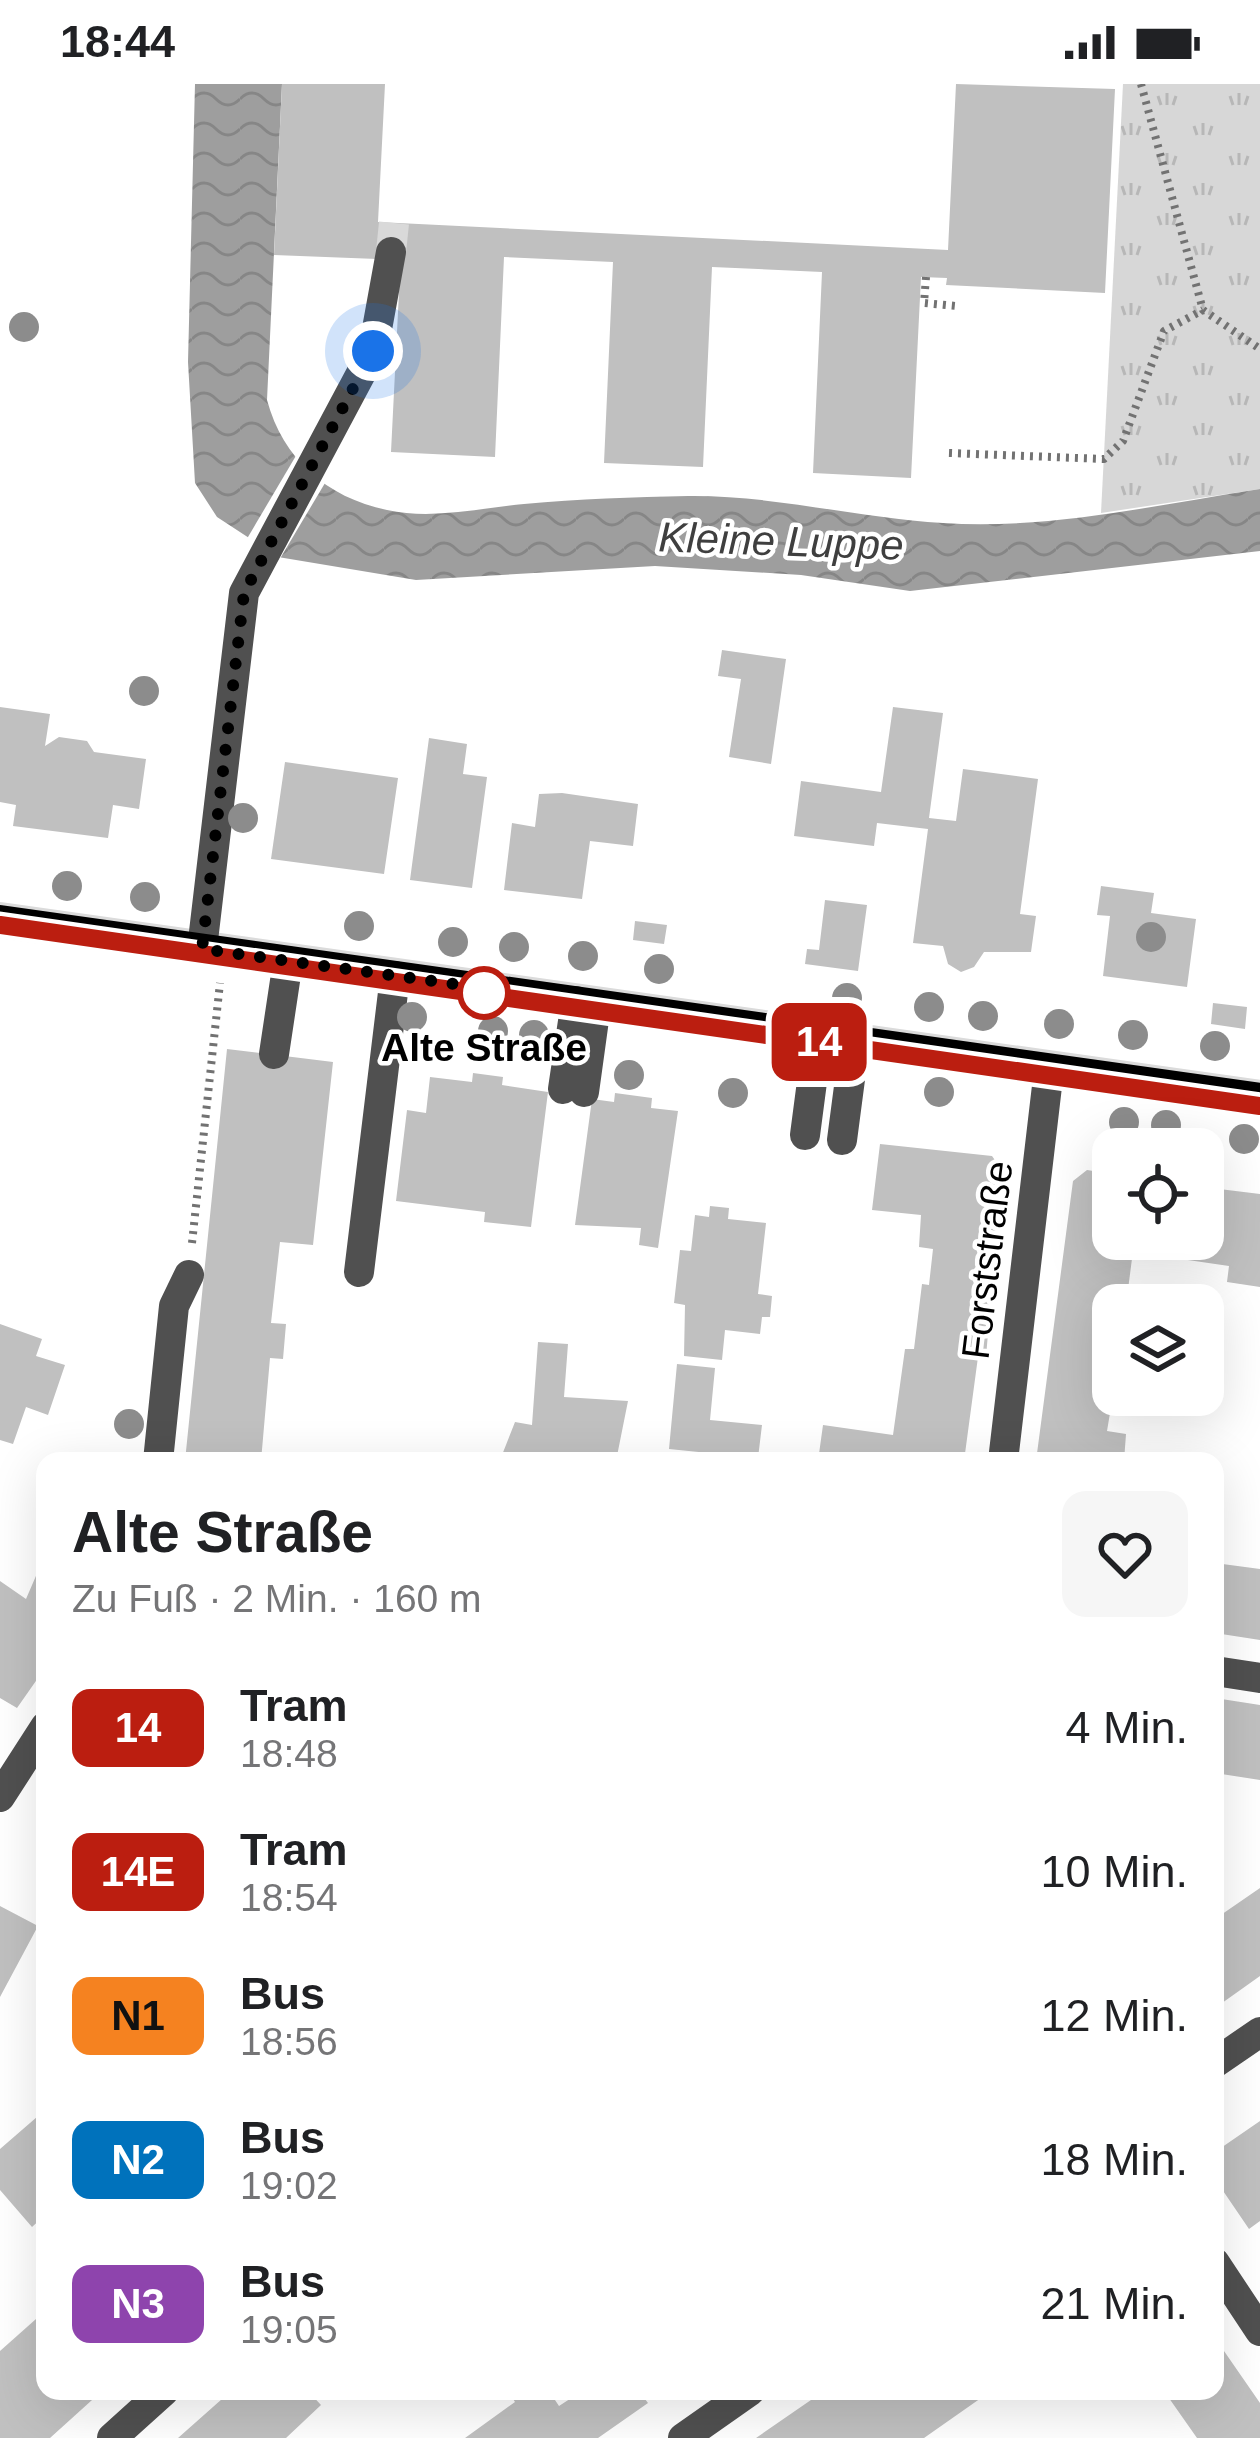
<!DOCTYPE html>
<html lang="de">
<meta charset="utf-8">
<style>
:root{--surface:#fff;--page:#f6f6f6;--text:#202124;--muted:#757577}
body{margin:0;font-family:Arial,sans-serif;background:var(--page);color:var(--text);height:100vh;display:flex;flex-direction:column;font-size:45px;white-space:nowrap}
*{box-sizing:border-box;margin:0}
p{font-size:39px;color:var(--muted)}
.icon{flex:none;width:66px;height:66px;fill:none;stroke:currentColor;stroke-width:2;stroke-linecap:round;stroke-linejoin:round}
.map{position:relative;flex:1;overflow:hidden}
.side{position:absolute;left:36px;top:1368px;width:1188px;height:948px;display:flex;flex-direction:column;background:var(--surface);border-radius:24px;box-shadow:0 12px 48px #0002}
.side>*{flex:none}
.badge{padding:0 24px;border-radius:18px;font-size:42px;line-height:78px}
.fabs{position:absolute;left:1092px;top:1044px;display:grid;gap:24px}
.fabs a{display:grid;place-items:center;width:132px;height:132px;border-radius:24px;background:var(--surface);box-shadow:0 12px 48px #0002;font-size:60px}
.you{position:absolute;width:60px;height:60px;margin:-30px;border:9px solid #fff;border-radius:50%;background:#1a73e8;box-shadow:0 0 0 18px #1a73e833}
.map>.badge{position:absolute;translate:-50% -50%;box-shadow:0 0 0 6px #fff}
.round{display:grid;place-items:center;flex:none;width:126px;height:126px;border-radius:24px;background:var(--page)}
.summary{display:flex;align-items:center;justify-content:space-between;height:204px;padding:0 36px}
h1{font-size:57px;font-weight:700;line-height:90px}
ul{padding:0;list-style:none}
li{display:flex;align-items:center;gap:36px;height:144px;padding:0 36px}
li div{flex:1}
li b{display:block;font-size:45px}
li em{font-style:normal}
li .badge{min-width:132px;font-weight:700;text-align:center}
.status{display:flex;justify-content:space-between;align-items:center;height:84px;padding:0 60px;background:var(--surface);direction:ltr}
.status svg{height:33px;fill:currentColor}
.map>svg:first-child{display:block}
.grass{fill:url(#grass-tufts)}
.water{fill:url(#water-waves)}
.pier{fill:#fff}
.building{fill:#c0c0c0}
.lines{fill:none;stroke-linecap:round;stroke-linejoin:round}
.minor-tunnel{stroke:#d9d9d9;stroke-width:30;stroke-dasharray:30 15;stroke-linecap:butt}
.major-casing{stroke:#dbdbdb;stroke-width:36}
.path{stroke:#727272;stroke-width:8;stroke-dasharray:3 6;stroke-linecap:butt}
.minor{stroke:#505050;stroke-width:30}
.major{stroke:#000;stroke-width:30}
.tram{stroke:#000;stroke-width:3}
.tree{fill:#8c8c8c}
.line-casing{stroke:#fff;stroke-width:27}
.line{stroke:#bb1e10;stroke-width:18}
.walk{stroke:#000;stroke-width:12;stroke-dasharray:0 21.6}
.stop-dot{fill:#fff;stroke:#bb1e10;stroke-width:6}
.labels{text-anchor:middle;dominant-baseline:central;stroke-width:9;stroke-linejoin:round;paint-order:stroke}
.stop-label{font-size:39px;font-weight:bold;fill:#000;stroke:#fff}
.street-label{font-size:39px;fill:#000;stroke:#fff}
.water-label{font-size:42px;font-style:italic;fill:#3f3f3f;stroke:#fff}
</style>
<div class="status"><b>18:44</b><svg viewBox="0 0 49 12"><path d="M0 12V9h3v3zM5 12V6h3v6zM10 12V3h3v9zM15 12V0h3v12zM26 1h20v11H26zM47 4h2v5h-2z"/></svg></div>
<div class="map">
<svg width="1260" height="2354" viewBox="0 0 1260 2354">
<defs>
<pattern id="grass-tufts" width="24" height="20" patternUnits="userSpaceOnUse" patternTransform="scale(3)"><rect width="24" height="20" fill="#d7d7d7"/><path d="M3 7l-1-3M5 7V3M7 7l1-3M15 17l-1-3M17 17v-4M19 17l1-3" fill="none" stroke="#b7b7b7"/></pattern>
<pattern id="water-waves" width="16" height="10" patternUnits="userSpaceOnUse" patternTransform="scale(3)"><rect width="16" height="10" fill="#9e9e9e"/><path d="M0 5q4-4 8 0t8 0" fill="none" stroke="#868686"/></pattern>
</defs>
<rect width="100%" height="100%" fill="#fff"/>
<path class="grass" d="M1123,0H1260V405L1101,429Z"/>
<path class="water" d="M195,0H282L267,316C283,375 326,413 387,426C433,436 479,424 524,420C579,415 633,413 688,412C774,411 857,434 943,439C1048,446 1156,421 1260,405V467L910,507L801,491L655,482L416,496L278,473L217,433L195,399L188,278Z"/>
<path class="pier" d="M297,370L328,394L278,478L245,458Z"/>
<path class="building" d="M282,0H385L378,138L948,166L956,0L1115,5L1105,209L946,201L947,194L921,193L911,394L813,389L822,188L712,183L703,383L604,379L613,178L504,173L495,373L391,368L401,168L377,175L274,171Z
M722,566L786,575L771,680L729,673L741,595L718,592Z
M0,623L50,630L45,662L59,653L87,657L94,668L146,675L139,725L113,721L108,754L13,742L16,721L0,718Z
M893,623L943,629L929,734L956,737L963,685L1038,695L1020,830L1036,832L1031,868H984L974,883L961,888L948,880L943,862L913,859L928,745L877,739L874,762L794,752L801,697L881,708Z
M429,654L467,660L463,690L487,693L472,804L410,796Z
M285,678L398,694L384,790L271,775Z
M562,709L638,720L633,762L590,757L582,815L504,806L512,739L535,743L539,710Z
M1101,802L1154,809L1151,829L1196,835L1187,903L1103,892L1110,832L1097,831Z
M825,816L867,821L858,887L805,880L807,865L819,866Z
M635,837L667,841L664,860L633,856Z
M1213,919L1247,923L1245,945L1211,940Z
M227,965L333,978L313,1161L280,1158L271,1239L286,1240L283,1275L270,1274L261,1377H185Z
M473,989L503,993L502,1001L548,1008L531,1143L484,1138L485,1128L396,1117L407,1026L426,1029L430,993L472,998Z
M615,1009L652,1014L651,1024L678,1027L658,1164L639,1161L641,1144L575,1141L592,1015L614,1018Z
M880,1060L992,1072L1002,1086L986,1273H978L964,1377H818L823,1341L893,1351L905,1265H914L922,1200L929,1201L933,1165L919,1163L921,1131L872,1126Z
M1087,1086L1113,1090V1155H1165L1163,1172L1133,1167L1126,1221H1113V1311L1107,1347L1126,1350L1124,1377H1036L1073,1097Z
M1203,1103L1260,1110V1203L1227,1198L1229,1182L1181,1175L1184,1155H1203Z
M710,1122L729,1124L728,1135L766,1139L758,1210L772,1212L770,1233H762L760,1250L725,1246L722,1276L684,1272L685,1221L674,1219L680,1166L691,1167L695,1131L709,1133Z
M0,1240L42,1255L36,1272L65,1281L48,1331L26,1323L13,1360L0,1356Z
M538,1258L568,1260L564,1313L628,1317L616,1377L502,1371L515,1338L532,1341Z
M677,1280L715,1284L710,1336L762,1341L758,1374L669,1365Z
M45,1471V1584L17,1624L0,1614V1497L26,1515Z
M1215,1479L1260,1485V1556L1215,1549Z
M1215,1614L1260,1621V1696L1215,1689Z
M1260,1804V1892L1215,1924V1835Z
M0,1822L38,1842L0,1913Z
M45,2026V2131L32,2143L0,2106V2065Z
M1260,2037V2137L1249,2145L1215,2095V2068Z
M45,2227V2307H102L50,2354H0V2267Z
M1215,2254L1260,2319V2354H1197L1164,2307H1215Z
M231,2307H308L321,2321L286,2354H178Z
M508,2307H549L559,2322L582,2307H639L648,2319L598,2354H465L515,2318Z
M824,2307H991L924,2354H756Z"/>
<g class="lines">
<path class="minor-tunnel" d="M391,168L394,139"/>
<g class="major-casing">
<path id="major" d="M0,836L1260,1014"/>
</g>
<path class="path" d="M1141,0L1203,226L1260,265
M926,193L924,219L956,222
M949,369L1104,375L1123,357L1164,247L1203,226
M192,1159L220,899"/>
<path class="minor" d="M202,865L244,509L373,267L391,168
M274,970L288,877
M563,1005L576,917
M584,1008L596,921
M805,1051L818,952
M842,1056L855,957
M359,1188L395,892
M158,1377L174,1222L189,1191
M1003,1377L1049,985
M1215,1587L1260,1594
M0,1713L45,1643
M1215,1979L1260,1948
M1215,2179L1260,2247
M112,2354L164,2307
M683,2354L750,2307"/>
<use href="#major" class="major"/>
<path class="tram" d="M0,841L1260,1022
M999,966L1260,1003"/>
</g>
<g class="tree">
<circle cx="24" cy="243" r="15"/>
<circle cx="144" cy="607" r="15"/>
<circle cx="243" cy="734" r="15"/>
<circle cx="67" cy="802" r="15"/>
<circle cx="145" cy="813" r="15"/>
<circle cx="359" cy="842" r="15"/>
<circle cx="1151" cy="853" r="15"/>
<circle cx="453" cy="858" r="15"/>
<circle cx="514" cy="863" r="15"/>
<circle cx="583" cy="872" r="15"/>
<circle cx="659" cy="885" r="15"/>
<circle cx="847" cy="914" r="15"/>
<circle cx="929" cy="923" r="15"/>
<circle cx="983" cy="932" r="15"/>
<circle cx="412" cy="933" r="15"/>
<circle cx="1059" cy="940" r="15"/>
<circle cx="493" cy="947" r="15"/>
<circle cx="534" cy="951" r="15"/>
<circle cx="1133" cy="951" r="15"/>
<circle cx="1215" cy="962" r="15"/>
<circle cx="629" cy="991" r="15"/>
<circle cx="939" cy="1008" r="15"/>
<circle cx="733" cy="1009" r="15"/>
<circle cx="1124" cy="1038" r="15"/>
<circle cx="1166" cy="1041" r="15"/>
<circle cx="1244" cy="1055" r="15"/>
<circle cx="129" cy="1340" r="15"/>
</g>
<g class="lines">
<g class="line-casing">
<path id="line" d="M0,841L1260,1022"/>
</g>
<use href="#line" class="line"/>
<path class="walk" d="M373,267L244,509L202,865L484,904V909"/>
</g>
<circle class="stop-dot" cx="484" cy="909" r="24"/>
<g class="labels">
<g class="stop-label">
<text x="484" y="963">Alte Straße</text>
</g>
<g class="street-label">
<text transform="translate(987 1176) rotate(-83)">Forststraße</text>
</g>
<g class="water-label">
<text transform="translate(781 457) rotate(2)">Kleine Luppe</text>
</g>
</g>
</svg>
<div class="fabs">
<a><svg class="icon" aria-label="locate" viewBox="0 0 24 24"><circle cx="12" cy="12" r="6"/><path d="M12 2v4M12 18v4M2 12h4M18 12h4"/></svg></a>
<a><svg class="icon" aria-label="layers" viewBox="0 0 24 24"><path d="M12 4l9 5-9 5-9-5zM3 14l9 5 9-5"/></svg></a>
</div>
<div class="you" style="left:373px;top:267px"></div>
<b class="badge" style="left:819px;top:958px;background:#bb1e10;color:#fff">14</b>
<section class="side">
<div class="summary"><div><h1>Alte Straße</h1><p>Zu Fuß · 2 Min. · 160 m</p></div><a class="round"><svg class="icon" aria-label="heart" viewBox="0 0 24 24"><path d="M12 20l-8-8c-3-5 5-10 8-4 3-6 11-1 8 4z"/></svg></a></div>
<ul>
<li><span class="badge" style="background:#bb1e10;color:#fff">14</span><div><b>Tram</b><p>18:48</p></div><em>4 Min.</em></li>
<li><span class="badge" style="background:#bb1e10;color:#fff">14E</span><div><b>Tram</b><p>18:54</p></div><em>10 Min.</em></li>
<li><span class="badge" style="background:#f58220;color:#111">N1</span><div><b>Bus</b><p>18:56</p></div><em>12 Min.</em></li>
<li><span class="badge" style="background:#0072bc;color:#fff">N2</span><div><b>Bus</b><p>19:02</p></div><em>18 Min.</em></li>
<li><span class="badge" style="background:#8e44ad;color:#fff">N3</span><div><b>Bus</b><p>19:05</p></div><em>21 Min.</em></li>
</ul>
</section>
</div>
